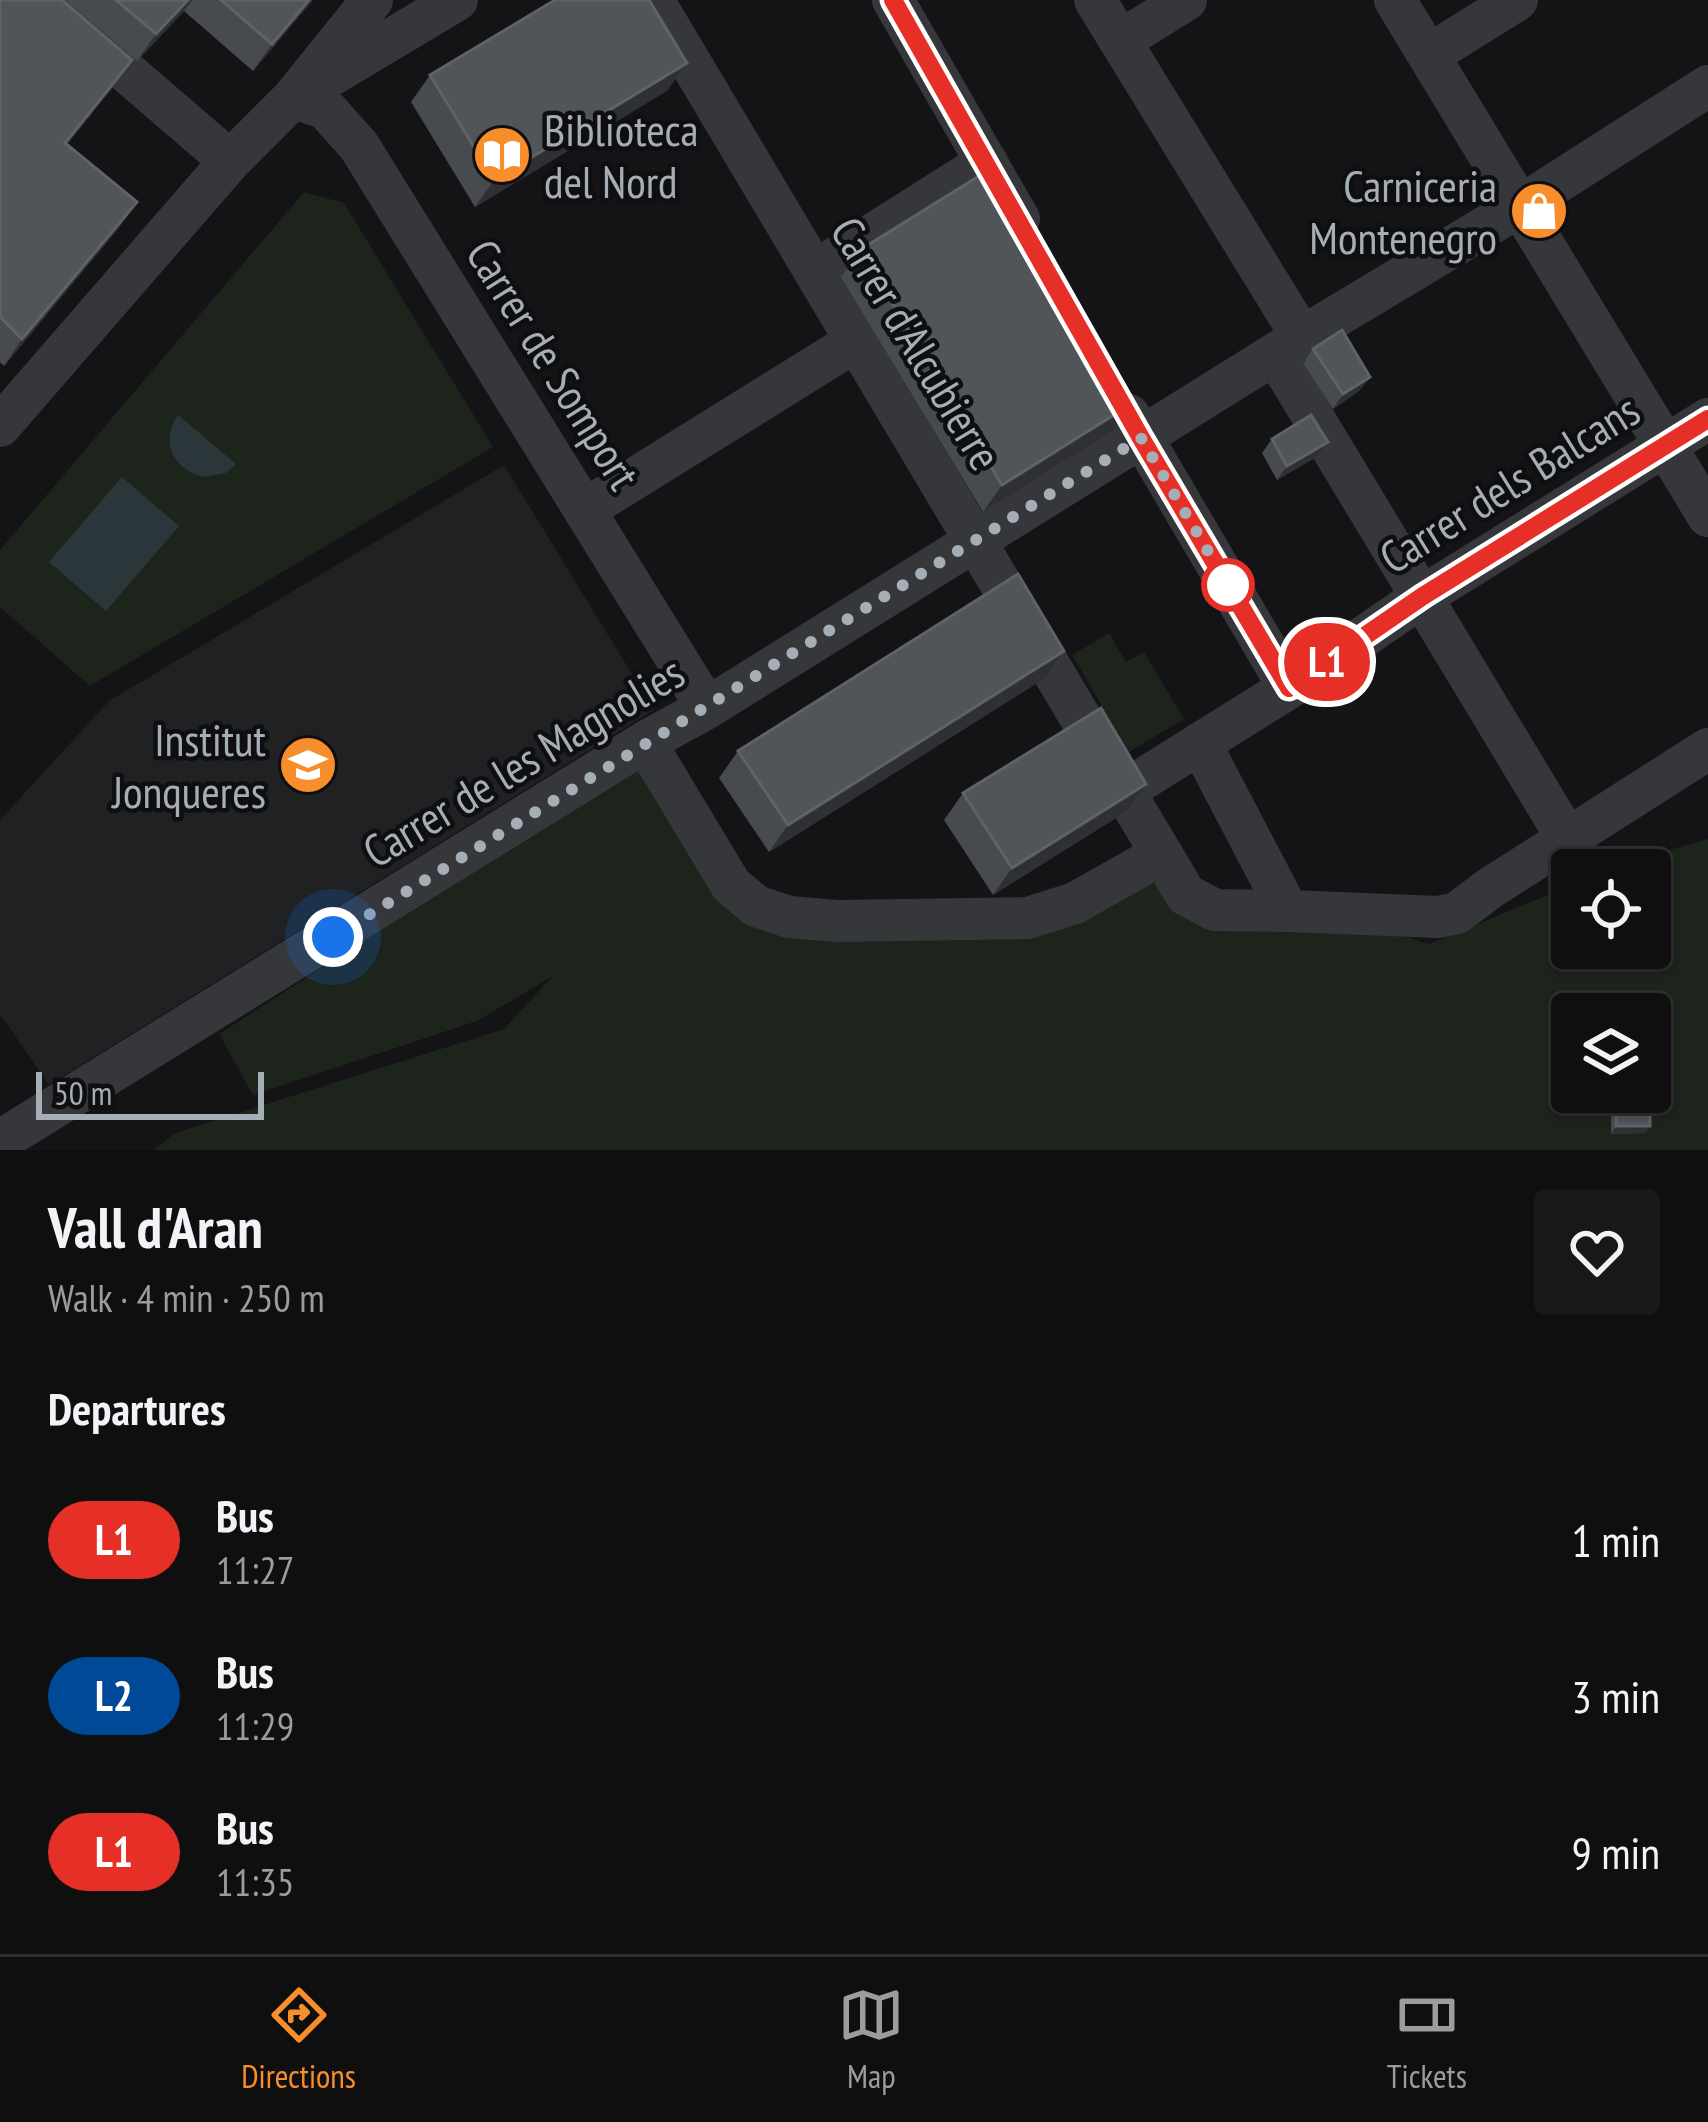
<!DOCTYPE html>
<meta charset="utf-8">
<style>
:root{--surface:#0f0f10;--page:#181819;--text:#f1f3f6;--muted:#9b9c9f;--line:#2f2f30;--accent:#f78d2b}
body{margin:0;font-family:"PT Sans Narrow",sans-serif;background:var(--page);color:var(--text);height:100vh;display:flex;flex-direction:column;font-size:45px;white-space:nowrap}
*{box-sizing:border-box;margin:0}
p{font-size:39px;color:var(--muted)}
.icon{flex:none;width:66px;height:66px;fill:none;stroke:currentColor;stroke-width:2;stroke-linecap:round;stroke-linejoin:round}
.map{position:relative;height:1150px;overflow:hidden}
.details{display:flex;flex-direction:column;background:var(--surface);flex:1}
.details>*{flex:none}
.badge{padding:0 24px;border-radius:39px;font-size:42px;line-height:78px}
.tools{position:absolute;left:1551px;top:849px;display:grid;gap:24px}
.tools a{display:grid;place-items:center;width:120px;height:120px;border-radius:12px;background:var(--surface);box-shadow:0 3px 9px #0004,0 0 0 3px var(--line);font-size:60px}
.scale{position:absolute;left:36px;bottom:30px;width:228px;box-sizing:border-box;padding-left:12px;border:6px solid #a5aeb7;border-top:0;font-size:33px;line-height:42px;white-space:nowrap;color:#a5aeb7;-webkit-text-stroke:9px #0f0f11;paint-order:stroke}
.you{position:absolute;width:60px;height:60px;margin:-30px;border:9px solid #fff;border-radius:50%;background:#1a73e8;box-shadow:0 0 0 18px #1a73e833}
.map>.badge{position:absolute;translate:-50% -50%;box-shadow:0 0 0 6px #fff}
h2{padding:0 48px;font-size:45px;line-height:108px}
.round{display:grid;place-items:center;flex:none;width:126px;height:126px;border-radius:12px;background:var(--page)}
.summary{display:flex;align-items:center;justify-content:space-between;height:204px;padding:0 48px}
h1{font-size:57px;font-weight:600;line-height:90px}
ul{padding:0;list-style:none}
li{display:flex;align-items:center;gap:36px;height:156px;padding:0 48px}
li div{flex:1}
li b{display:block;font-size:45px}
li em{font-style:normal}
li .badge{min-width:132px;font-weight:700;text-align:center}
.tabs{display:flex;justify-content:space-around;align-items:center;height:168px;border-top:3px solid var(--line);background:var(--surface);font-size:33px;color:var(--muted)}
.tabs a{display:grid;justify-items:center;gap:6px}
.tabs .on{color:var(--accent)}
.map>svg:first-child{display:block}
.built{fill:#202123}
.green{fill:#1c241c;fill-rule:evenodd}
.water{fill:#2a363a}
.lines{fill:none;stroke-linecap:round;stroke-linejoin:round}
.minor{stroke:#35373b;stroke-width:42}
.wall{fill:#474a4e}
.shaded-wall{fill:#2e3033}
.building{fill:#515559;stroke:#5e6368;stroke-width:3}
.line-casing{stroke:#fff;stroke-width:27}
.line{stroke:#e63027;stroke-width:18}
.walk{stroke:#a5aeb7;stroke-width:12;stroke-dasharray:0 21.6}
.stop-dot{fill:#fff;stroke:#e63027;stroke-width:6}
.labels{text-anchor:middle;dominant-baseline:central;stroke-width:9;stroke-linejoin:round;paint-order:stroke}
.poi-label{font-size:45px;fill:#a5aeb7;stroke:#0f0f11;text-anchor:end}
.street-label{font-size:45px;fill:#a5aeb7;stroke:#0f0f11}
</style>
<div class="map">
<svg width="1708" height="1150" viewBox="0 0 1708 1150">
<rect width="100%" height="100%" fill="#141416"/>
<path class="built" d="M504,465L654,710L49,1085L0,1014V820L109,701Z"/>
<path class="green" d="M304,192L344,203L493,447L90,686L0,607V550Z
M1109,633L1126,662L1144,652L1184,719L1129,752L1072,655Z
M635,766L725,892L1012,928L1159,868L1180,900L1363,923L1429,944L1572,885V948H1650V870H1598L1708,839V1150H154L175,1133L504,1029L553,976L477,1021L253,1095L219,1034ZM1572,1014H1650V1092H1572Z"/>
<path class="water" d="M178,415L236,464L226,473L204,477C174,470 159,442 178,415Z
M122,477L179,526L106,611L49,562Z"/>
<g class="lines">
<path class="minor" d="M43,0L230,161
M653,0L1186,895L1215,910L1288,911
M893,0L1019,219
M1095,0L1302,337
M1395,0L1708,516
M1120,41L1186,0
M1429,55L1517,0
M320,82L457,0
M293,98L325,108L359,146L707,708
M815,271L987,162
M1275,354L1567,838
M1129,415L1289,688
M0,426L230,161L293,98L372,0
M584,510L856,341
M645,742L731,885L756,906L789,917L837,921L1028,918L1075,903L1162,854
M1200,743L1288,911L1438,917L1457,913L1490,888L1708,749
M1124,791L1289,688L1423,596L1708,419
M0,1141L645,742L707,708L1302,337L1522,205L1708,86"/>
</g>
<path class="wall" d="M0,0L132,60L113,87L67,144L137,202L118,229L4,366L0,362Z
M65,0H313L253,71L184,11L137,61Z
M430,75L668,90L475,207L411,102Z
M860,250L1133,403L1114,430L983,512L841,277Z
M1313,349L1370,377L1359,391L1333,409L1303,363Z
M1272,439L1328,442L1318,456L1277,480L1262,453Z
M1045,678L769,852L719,778L738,751Z
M963,793L1127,811L993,895L944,820Z
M1616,1097L1645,1133L1611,1134V1104Z"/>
<path class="shaded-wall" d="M188,0H192L184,11L137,61L156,34Z
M309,0H313L253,71L272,44Z
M132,60L113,87L47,170L65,143Z
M687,63L668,90L475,207L494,180Z
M137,202L118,229L4,366L22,339Z
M1370,377L1359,391L1333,409L1343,394Z
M1133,403L1114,430L983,512L1002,485Z
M1328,442L1318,456L1277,480L1287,466Z
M1064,651L1045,678L769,852L788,825Z
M1146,784L1127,811L993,895L1012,868Z
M1616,1126H1650L1645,1133L1611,1134Z"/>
<path class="building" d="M0,0H62L132,60L65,143L137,202L22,339L0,317Z
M116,0H188L156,34Z
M221,0H309L272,44Z
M555,0H649L687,63L494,180L430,75Z
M995,166L1133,403L1002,485L860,250Z
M1342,330L1370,377L1343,394L1313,349Z
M1311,415L1328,442L1287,466L1272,439Z
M1018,574L1064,651L788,825L738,751Z
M1101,708L1146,784L1012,868L963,793Z
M1616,1097H1650V1126H1616Z"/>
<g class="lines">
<g class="line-casing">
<path id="line" d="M893,0L1141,438L1289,688L1423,596L1708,419"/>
</g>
<use href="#line" class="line"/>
<path class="walk" d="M333,937L1141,438L1228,585"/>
</g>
<defs>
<g id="library-disc" transform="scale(3)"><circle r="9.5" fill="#f78d2b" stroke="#0f0f11"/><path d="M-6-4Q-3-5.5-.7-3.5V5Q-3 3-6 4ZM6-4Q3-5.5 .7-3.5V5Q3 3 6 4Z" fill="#fff"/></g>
<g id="shop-disc" transform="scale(3)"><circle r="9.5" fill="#f78d2b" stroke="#0f0f11"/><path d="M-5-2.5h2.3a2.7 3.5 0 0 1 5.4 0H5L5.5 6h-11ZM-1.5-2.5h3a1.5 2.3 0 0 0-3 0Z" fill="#fff"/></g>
<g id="school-disc" transform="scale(3)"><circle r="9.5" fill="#f78d2b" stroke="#0f0f11"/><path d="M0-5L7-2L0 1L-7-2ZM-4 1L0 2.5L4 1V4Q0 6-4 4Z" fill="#fff"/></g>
</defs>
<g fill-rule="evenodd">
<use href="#library-disc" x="502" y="155"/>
<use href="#shop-disc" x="1539" y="211"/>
<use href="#school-disc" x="308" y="765"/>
</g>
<circle class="stop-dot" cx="1228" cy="585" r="24"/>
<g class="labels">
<g class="poi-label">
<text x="544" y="129" text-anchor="start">Biblioteca<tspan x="544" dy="52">del Nord</tspan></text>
<text x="1497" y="185">Carniceria<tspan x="1497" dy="52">Montenegro</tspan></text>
<text x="266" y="739">Institut<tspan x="266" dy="52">Jonqueres</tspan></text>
</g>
<g class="street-label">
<text transform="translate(917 343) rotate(59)">Carrer d'Alcubierre</text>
<text transform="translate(554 364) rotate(58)">Carrer de Somport</text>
<text transform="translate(1509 483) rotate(-32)">Carrer dels Balcans</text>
<text transform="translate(523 761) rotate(-31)">Carrer de les Magnolies</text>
</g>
</g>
</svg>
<div class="tools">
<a><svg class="icon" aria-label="locate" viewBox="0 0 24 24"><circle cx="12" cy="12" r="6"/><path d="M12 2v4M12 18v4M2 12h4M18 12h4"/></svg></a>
<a><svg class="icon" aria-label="layers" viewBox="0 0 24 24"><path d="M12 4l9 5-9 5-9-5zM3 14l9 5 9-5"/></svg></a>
</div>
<div class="scale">50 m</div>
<div class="you" style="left:333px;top:937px"></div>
<b class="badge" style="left:1327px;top:662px;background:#e63027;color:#fff">L1</b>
</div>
<section class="details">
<div class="summary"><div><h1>Vall d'Aran</h1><p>Walk · 4 min · 250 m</p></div><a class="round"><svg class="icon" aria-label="heart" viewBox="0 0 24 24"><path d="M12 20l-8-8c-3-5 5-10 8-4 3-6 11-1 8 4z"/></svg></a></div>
<h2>Departures</h2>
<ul>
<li><span class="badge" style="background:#e63027;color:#fff">L1</span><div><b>Bus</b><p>11:27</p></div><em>1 min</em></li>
<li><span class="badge" style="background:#004996;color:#fff">L2</span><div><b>Bus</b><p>11:29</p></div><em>3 min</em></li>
<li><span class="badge" style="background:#e63027;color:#fff">L1</span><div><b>Bus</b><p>11:35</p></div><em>9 min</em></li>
</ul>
</section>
<nav class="tabs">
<a class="on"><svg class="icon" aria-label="directions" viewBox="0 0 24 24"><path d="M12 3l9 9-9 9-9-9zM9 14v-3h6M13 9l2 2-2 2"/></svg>Directions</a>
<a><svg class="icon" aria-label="map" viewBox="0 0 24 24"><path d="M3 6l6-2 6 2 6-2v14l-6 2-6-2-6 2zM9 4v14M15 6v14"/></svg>Map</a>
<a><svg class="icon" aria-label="tickets" viewBox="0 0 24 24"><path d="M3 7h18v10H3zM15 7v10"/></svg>Tickets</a>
</nav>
